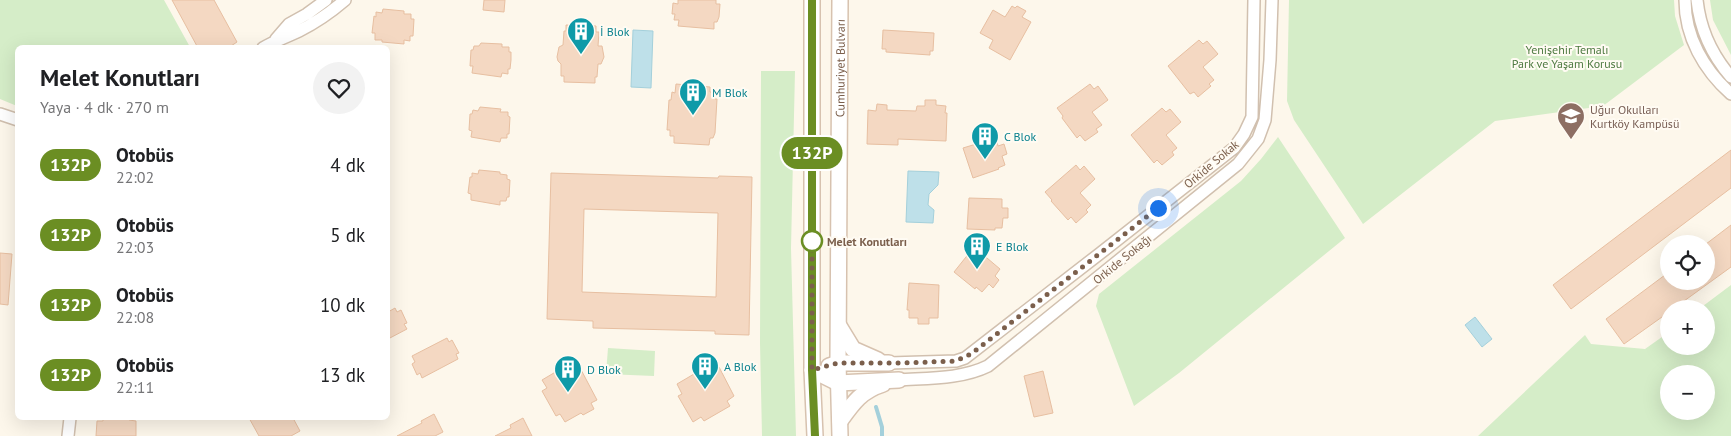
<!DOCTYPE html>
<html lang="tr">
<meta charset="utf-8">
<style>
:root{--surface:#fff;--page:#f2f2f2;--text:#202124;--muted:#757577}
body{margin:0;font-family:"PT Sans",sans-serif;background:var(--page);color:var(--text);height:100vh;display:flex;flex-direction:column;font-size:19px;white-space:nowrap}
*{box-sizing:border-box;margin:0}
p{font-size:16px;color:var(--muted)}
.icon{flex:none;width:28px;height:28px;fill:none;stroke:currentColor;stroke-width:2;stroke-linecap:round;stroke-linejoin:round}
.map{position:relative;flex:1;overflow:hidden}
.details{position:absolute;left:15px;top:45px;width:375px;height:375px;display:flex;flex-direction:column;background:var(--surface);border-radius:8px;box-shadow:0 5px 20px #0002}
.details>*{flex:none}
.badge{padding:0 10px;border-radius:16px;font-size:18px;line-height:32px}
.fabs{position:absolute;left:1660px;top:235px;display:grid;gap:10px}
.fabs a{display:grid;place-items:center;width:55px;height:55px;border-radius:50%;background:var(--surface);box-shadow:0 5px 20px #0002;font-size:25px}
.you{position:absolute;width:25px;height:25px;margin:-12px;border:4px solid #fff;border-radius:50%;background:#1a73e8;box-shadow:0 0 0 8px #1a73e833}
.map>.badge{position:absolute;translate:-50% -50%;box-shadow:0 0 0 2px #fff}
.round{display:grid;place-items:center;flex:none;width:52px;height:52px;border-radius:26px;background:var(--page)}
.overview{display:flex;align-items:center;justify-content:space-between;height:85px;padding:0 25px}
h1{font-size:24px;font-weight:800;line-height:38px}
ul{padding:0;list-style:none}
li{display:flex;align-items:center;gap:15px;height:70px;padding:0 25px}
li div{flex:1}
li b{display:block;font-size:19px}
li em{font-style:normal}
li .badge{min-width:55px;font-weight:700;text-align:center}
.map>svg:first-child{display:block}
.green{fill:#d5edc8;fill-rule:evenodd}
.water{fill:#bee0e9;stroke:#a4d0db}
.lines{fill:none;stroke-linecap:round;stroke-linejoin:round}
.stream{stroke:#a4d0db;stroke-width:4}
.building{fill:#f4d8c2;stroke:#e7bfa1;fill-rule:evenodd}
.street-casing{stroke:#d1c0af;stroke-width:14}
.secondary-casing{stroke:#d7c2af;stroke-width:18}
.street{stroke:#fff;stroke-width:11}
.secondary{stroke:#fff;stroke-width:15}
.line-casing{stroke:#fff;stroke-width:11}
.line{stroke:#6b8e23;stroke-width:8}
.walk{stroke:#7b5f4c;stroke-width:5;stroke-dasharray:0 9}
.stop-dot{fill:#fff;stroke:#6b8e23;stroke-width:2.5}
.labels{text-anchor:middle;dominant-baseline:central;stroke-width:4;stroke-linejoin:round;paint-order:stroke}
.culture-label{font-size:12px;fill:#0d838f;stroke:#fffbf3;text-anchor:start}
.park-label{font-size:12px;fill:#4e7a41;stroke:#fffbf3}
.street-label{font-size:12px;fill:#7b5f4c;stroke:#fffbf3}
.education-label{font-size:12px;fill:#785e54;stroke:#fffbf3;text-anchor:start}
.stop-label{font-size:12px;font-weight:bold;fill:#7b5f4c;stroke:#fffbf3;text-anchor:start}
</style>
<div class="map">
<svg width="1731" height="436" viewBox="0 0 1731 436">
<rect width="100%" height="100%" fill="#fdf7eb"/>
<path class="green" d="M0,0H164L190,47L18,48L17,106L0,99Z
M1289,0H1674L1675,16L1684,45L1603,106L1495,121L1363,224L1294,120L1287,101Z
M1710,0H1731V55L1713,20Z
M761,71H795L791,248L796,436H762L760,343Z
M1278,137L1345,238L1179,373L1134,406L1096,306L1099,294L1241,181L1261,159Z
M1731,285V436H1478L1585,335L1591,344L1645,349L1669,332V346H1706V309H1699ZM1669,374H1706V411H1669Z
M608,348L655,351L654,376L606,374Z"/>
<path class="water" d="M633,30L653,31L651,88L631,87Z
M908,171L939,172L938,185L929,194L928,205L934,210L933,223L906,222Z
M1475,317L1492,339L1482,347L1465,325Z"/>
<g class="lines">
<path class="stream" d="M876,407L882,427V436"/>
</g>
<path class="building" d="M172,0H214L237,42L228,48H198Z
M484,0H505L504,12L483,10Z
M678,0H716V4H720L719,17L717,22H714V29L678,26L679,20H674L675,14H672L673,3L678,4Z
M1012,6L1015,8L1017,6L1026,11L1022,17L1031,22L1010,60L989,48L993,40L980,33L993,10L1005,17Z
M383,9L404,11V14H411V19H414L413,36H410V41L404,40V44L382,42V40H375V33H372L374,16L376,17V12L382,13Z
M566,25L596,26V32H599L598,46H602L604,57L601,64H598L597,77H595V83L564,82V76H561V64L558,61L557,57L559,47L563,45L564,31H566Z
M883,30L934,33L933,51H930V55L886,52V49H882Z
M1199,40L1203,44L1207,41L1218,54L1203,67L1214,80L1209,84L1211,86L1198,97L1194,92L1190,94L1168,66Z
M481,43L502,44V47H509V52H511V60L510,69H508V74L502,73L501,77L472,73L473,66H470L471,50H473L474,46H479Z
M676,84L710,87V92L715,93V99H717L715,133L713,138H710L709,145L674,143V136H670V130H667L669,100H671L672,92L675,93Z
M1090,84L1094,89L1098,86L1108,100L1092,112L1102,125L1096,129L1098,132L1085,141L1080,135L1077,138L1062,118L1063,116L1057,108Z
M925,100H936V105L946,106L945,113H947L946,141L898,139V145L867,144L868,110L876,111L877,104L887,105V110L916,111L917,106H925Z
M480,107L501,109L500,112H508V116L510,117L509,134H507V138H501L500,142L471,137L472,131L469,130L470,114H472L473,110L478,111Z
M1162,108L1166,112L1170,109L1181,122L1166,135L1177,148L1172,152L1174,155L1162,165L1157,160L1154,163L1131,135Z
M996,138L998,146L1004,144L1007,154L1002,156L1005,165L998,168L999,169L973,178L963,148Z
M1731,150V188L1571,309L1553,285Z
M1076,165L1080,170L1084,166L1095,179L1080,193L1091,205L1086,210L1088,212L1076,223L1071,217L1068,220L1051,201L1052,200L1045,192Z
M479,170L500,172V174L507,175V179L510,180L509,197H507L506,201H500V205L471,200V194L468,193L470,177H472V173L478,174Z
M551,173L718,178L719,176L752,177L749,335L715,334V331L593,328V321L547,319ZM584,209L718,213L716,297L582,292Z
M969,198L1002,199V208H1008V218H1003L1002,228H995V230L967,229Z
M1731,225V267L1673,309H1669V312L1624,344L1606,319L1669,272V281H1706V244Z
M974,247L1000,269L995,276L999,280L993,288L989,284L982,292L976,287L975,289L954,272Z
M0,253L12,254L8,305L0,304Z
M909,283L939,285L938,318H929V324H918V318H909V310H907Z
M395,308L397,312L401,310L407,323L404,324L407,329L388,339V312Z
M447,338L449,342L452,340L459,353L456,354L458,359L422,378L420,373L417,375L412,364L415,362L412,356Z
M569,364L571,368L578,364L597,400L591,403L594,409L583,415L581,413L565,422L560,414L556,416L542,391L547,388L542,380Z
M711,364L714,370L719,367L734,396L727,401L730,406L704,421L701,417L693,422L678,396L682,394L677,384Z
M1043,371L1053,413L1034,417L1024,376Z
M434,414L443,432L435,436H397L422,423L421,421Z
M103,418H129V420L136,421V436H96L97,421H103Z
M249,418H293L300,431L291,436H259Z
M523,418L532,436H495L511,428L510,425Z"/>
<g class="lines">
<g class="street-casing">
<path id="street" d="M1685,0C1685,37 1704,70 1731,94
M1697,0C1700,29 1712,55 1731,77
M276,39L289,24L307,14L326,0
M263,48C274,41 287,37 299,31C315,23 331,12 345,0
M0,114L18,120
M889,363L956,361L965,358L1098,255L1234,148L1244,134L1252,117L1254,0
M899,380C928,378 962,379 988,366L1238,164L1258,139L1265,120L1270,60L1272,0
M68,436L70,418"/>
</g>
<g class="secondary-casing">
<g id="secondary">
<path d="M812,0V370L815,436"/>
<path d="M839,326L853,349L878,360"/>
<path d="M829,366L838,363H889"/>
<path d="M812,370L838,383L899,380"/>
<path d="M840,421C853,403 861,391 883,384"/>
<path id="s1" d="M840,436L838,363L840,0"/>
</g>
</g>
<use href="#street" class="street"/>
<use href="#secondary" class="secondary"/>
</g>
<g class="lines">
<g class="line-casing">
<path id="line" d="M812,0V370L815,436"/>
</g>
<use href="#line" class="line"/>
<path class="walk" d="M812,241V370L838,363H901L956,361L971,354L1158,208"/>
</g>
<defs>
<g id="building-pin" transform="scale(1.4375)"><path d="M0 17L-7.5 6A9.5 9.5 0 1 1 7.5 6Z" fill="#0f9aa8" stroke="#fffbf3"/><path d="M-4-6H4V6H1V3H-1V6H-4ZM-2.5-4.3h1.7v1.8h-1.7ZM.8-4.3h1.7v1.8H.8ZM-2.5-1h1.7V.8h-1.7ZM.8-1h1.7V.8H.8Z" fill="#fff"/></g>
<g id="school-pin" transform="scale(1.4375)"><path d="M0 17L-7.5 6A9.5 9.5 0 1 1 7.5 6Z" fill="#8d6e63" stroke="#fffbf3"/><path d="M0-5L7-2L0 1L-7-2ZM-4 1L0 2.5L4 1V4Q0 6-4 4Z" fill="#fff"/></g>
</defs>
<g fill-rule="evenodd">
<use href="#building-pin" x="581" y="31"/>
<use href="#building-pin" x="693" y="92"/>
<use href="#school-pin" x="1571" y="116"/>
<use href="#building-pin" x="985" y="136"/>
<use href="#building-pin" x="977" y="246"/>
<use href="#building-pin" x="705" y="366"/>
<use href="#building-pin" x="568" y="369"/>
</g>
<circle class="stop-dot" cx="812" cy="241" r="10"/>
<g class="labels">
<g class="culture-label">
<text x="600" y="31">İ Blok</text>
<text x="712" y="92">M Blok</text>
<text x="1004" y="136">C Blok</text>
<text x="996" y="246">E Blok</text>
<text x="724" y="366">A Blok</text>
<text x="587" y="369">D Blok</text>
</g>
<g class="park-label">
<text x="1567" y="49">Yenişehir Temalı<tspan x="1567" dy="14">Park ve Yaşam Korusu</tspan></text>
</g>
<g class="street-label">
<text stroke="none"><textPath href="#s1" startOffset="368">Cumhuriyet Bulvarı</textPath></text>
<text transform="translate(1211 164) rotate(-40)">Orkide Sokak</text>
<text transform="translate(1122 259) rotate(-39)">Orkide Sokağı</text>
</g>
<g class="education-label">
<text x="1590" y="109">Uğur Okulları<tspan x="1590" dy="14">Kurtköy Kampüsü</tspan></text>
</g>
<g class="stop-label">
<text x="827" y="241">Melet Konutları</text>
</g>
</g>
</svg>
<div class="fabs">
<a><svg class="icon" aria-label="locate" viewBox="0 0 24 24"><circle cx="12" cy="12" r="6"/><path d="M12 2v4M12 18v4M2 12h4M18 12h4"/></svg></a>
<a>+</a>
<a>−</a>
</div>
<div class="you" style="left:1158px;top:208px"></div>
<b class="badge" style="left:812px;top:153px;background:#6b8e23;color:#fff">132P</b>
<section class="details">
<div class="overview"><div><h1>Melet Konutları</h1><p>Yaya · 4 dk · 270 m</p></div><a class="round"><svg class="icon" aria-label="heart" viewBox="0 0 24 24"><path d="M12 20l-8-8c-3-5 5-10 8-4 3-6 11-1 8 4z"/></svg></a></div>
<ul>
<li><span class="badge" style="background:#6b8e23;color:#fff">132P</span><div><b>Otobüs</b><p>22:02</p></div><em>4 dk</em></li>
<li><span class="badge" style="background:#6b8e23;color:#fff">132P</span><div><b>Otobüs</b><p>22:03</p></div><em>5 dk</em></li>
<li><span class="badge" style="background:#6b8e23;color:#fff">132P</span><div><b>Otobüs</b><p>22:08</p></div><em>10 dk</em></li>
<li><span class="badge" style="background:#6b8e23;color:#fff">132P</span><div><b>Otobüs</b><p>22:11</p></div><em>13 dk</em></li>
</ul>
</section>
</div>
